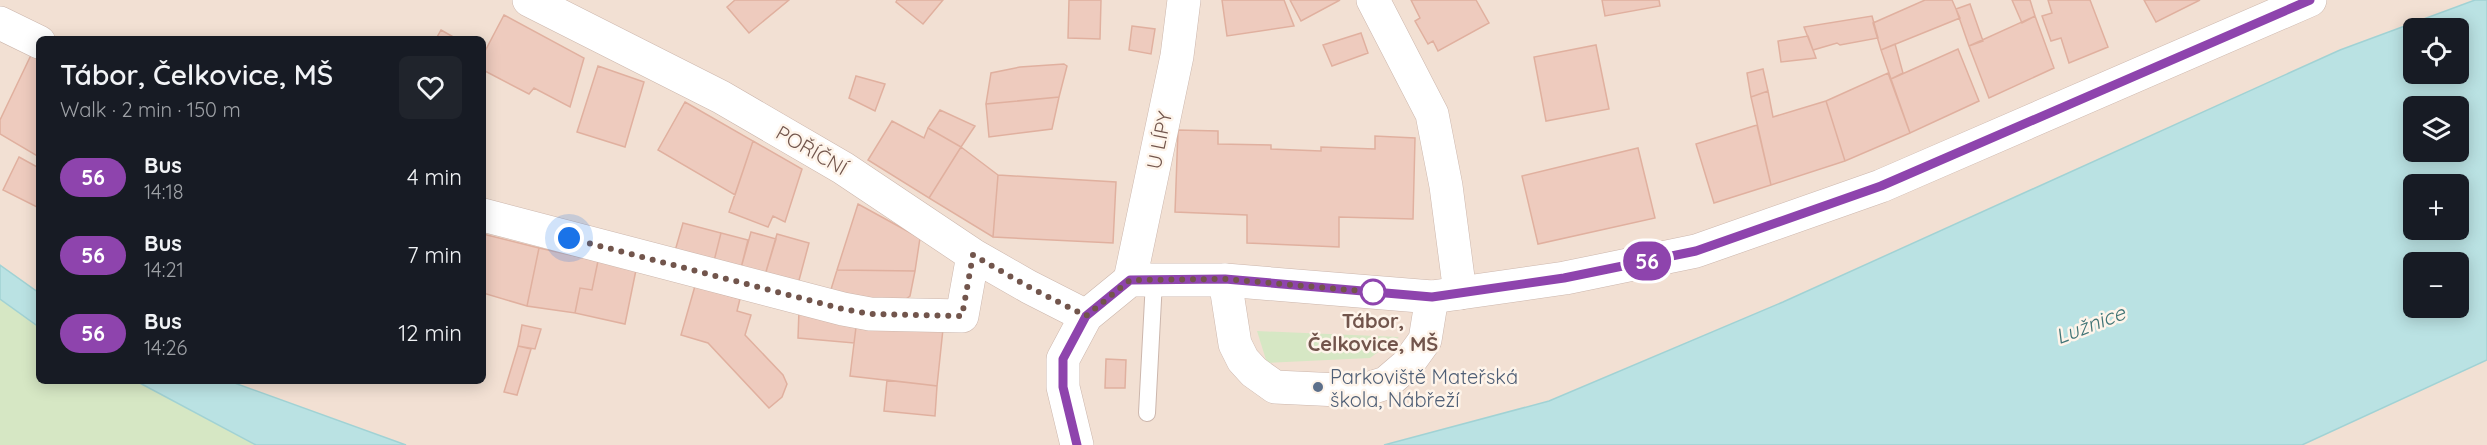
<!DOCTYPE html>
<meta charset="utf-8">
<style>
:root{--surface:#171b24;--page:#20242c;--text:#f1f3f6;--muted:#9ea1a6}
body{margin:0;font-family:Quicksand,sans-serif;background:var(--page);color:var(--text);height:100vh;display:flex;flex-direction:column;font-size:22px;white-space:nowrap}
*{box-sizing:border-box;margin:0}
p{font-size:20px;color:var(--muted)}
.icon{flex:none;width:33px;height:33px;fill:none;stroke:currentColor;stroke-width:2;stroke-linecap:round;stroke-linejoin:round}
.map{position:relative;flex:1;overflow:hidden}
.drawer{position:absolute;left:36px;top:36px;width:450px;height:348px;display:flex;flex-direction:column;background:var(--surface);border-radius:9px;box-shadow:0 3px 15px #0003}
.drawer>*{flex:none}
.badge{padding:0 12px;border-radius:20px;font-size:21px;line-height:39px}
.buttons{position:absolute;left:2403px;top:18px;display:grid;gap:12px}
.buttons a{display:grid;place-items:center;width:66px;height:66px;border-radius:9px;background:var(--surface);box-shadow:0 3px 15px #0003;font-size:30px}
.you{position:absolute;width:30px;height:30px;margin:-15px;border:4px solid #fff;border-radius:50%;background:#1a73e8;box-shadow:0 0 0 9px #1a73e833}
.map>.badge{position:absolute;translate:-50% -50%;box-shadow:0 0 0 3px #fff}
.round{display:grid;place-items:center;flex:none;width:63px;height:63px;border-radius:9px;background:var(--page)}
.summary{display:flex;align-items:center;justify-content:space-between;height:102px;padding:0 24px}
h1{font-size:28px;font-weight:600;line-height:45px}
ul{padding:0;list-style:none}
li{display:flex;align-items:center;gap:18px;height:78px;padding:0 24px}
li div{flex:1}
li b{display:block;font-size:22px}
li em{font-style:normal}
li .badge{min-width:66px;font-weight:700;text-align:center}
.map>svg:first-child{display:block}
.residential{fill:#f2e0d3}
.green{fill:#d6e7c4}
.water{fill:#bae2e3;stroke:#a1d2d4;stroke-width:1.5;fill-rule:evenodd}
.building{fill:#eecbbe;stroke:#e0b09f;stroke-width:1.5}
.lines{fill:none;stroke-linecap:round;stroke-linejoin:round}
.service-casing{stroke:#ccb6ac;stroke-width:18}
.minor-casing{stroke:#ccb6ac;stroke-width:34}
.tertiary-casing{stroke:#ccb6ac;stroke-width:34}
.service{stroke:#fff;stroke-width:16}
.minor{stroke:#fff;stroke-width:33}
.tertiary{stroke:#fff;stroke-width:33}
.line-casing{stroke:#fff;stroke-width:14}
.line{stroke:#8e44ad;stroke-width:9}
.walk{stroke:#72554c;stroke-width:6;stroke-dasharray:0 10.8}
.stop-dot{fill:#fff;stroke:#8e44ad;stroke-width:3}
.service-dot{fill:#5c6f8a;stroke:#fef4ea;stroke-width:2}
.labels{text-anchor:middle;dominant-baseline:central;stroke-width:5;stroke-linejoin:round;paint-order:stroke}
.street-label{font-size:20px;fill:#72554c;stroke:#fef4ea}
.stop-label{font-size:20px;font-weight:bold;fill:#72554c;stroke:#fef4ea}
.service-label{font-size:20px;fill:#4e5e75;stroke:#fef4ea;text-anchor:start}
.water-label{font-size:21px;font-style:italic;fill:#407476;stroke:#fef4ea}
</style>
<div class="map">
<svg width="2487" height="445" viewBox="0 0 2487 445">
<rect width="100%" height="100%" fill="#fbefe4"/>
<path class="residential" d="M0,0H2475L2340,50L1783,302L1549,401L1384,445H406L229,381H483V39H39V293L0,265Z
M2487,360V445H2302Z"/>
<path class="green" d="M0,299L39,327V381H136L256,445H0Z
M1257,331L1399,337L1370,358L1267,363Z"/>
<path class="water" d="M2475,0H2487V360L2302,445H1384L1549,401L1783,302L2340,50ZM2414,28H2458V74H2414ZM2414,106H2458V152H2414ZM2414,184H2458V230H2414ZM2414,262H2458V308H2414Z
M0,265L39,293V327L0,299Z
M136,381H229L406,445H256Z"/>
<path class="building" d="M735,0H789L749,33L727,7Z
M897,0H943L923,24L896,2Z
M1069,0H1101L1100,39L1068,38Z
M1222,0H1284L1294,26L1227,36Z
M1290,0H1340L1301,21Z
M1411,0H1476L1489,23L1438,51L1433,41L1428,44L1415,21L1420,18Z
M1602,0H1659L1660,6L1605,16Z
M1925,0H1952L1960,18L1881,50L1873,23Z
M2012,0H2030L2035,16L2022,23Z
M2048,0H2090L2108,47L2069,63L2061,38L2051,41L2042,16L2052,13Z
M2144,0H2200L2156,22Z
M1970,4L1983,41L1969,46L1956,9Z
M504,15L584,58L570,107L534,88L529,94L483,70V55Z
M1872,16L1878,38L1840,45L1837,43L1813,50L1804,27Z
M2035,16L2054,68L1989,98L1969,46Z
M1132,26L1155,29L1151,54L1129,50Z
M441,30L457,39H436Z
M1361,33L1368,53L1332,66L1323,45Z
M1808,36L1816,58L1781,62L1778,41Z
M1895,44L1903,73L1891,79L1881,50Z
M1596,45L1609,109L1546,121L1534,57Z
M1958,49L1979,101L1910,133L1891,79Z
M32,53L39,57V157L0,134V120Z
M1064,64L1067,66L1059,97L986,104L991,73L1020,67Z
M598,66L644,82L625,147L577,132Z
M1763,69L1768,91L1751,97L1747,73Z
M1888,73L1910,133L1845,161L1826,101Z
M856,76L885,84L875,111L849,98Z
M1768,91L1773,117L1826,101L1845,161L1771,185L1751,97Z
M1059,97L1052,129L989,137L986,104Z
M685,102L753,141L735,195L658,150Z
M940,110L975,126L961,147L928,128Z
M892,121L924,138L928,128L961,147L929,198L868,160Z
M1757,125L1771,185L1714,203L1696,144Z
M1178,130L1218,131V144L1271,145V149L1321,151V147L1375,149V136L1415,138L1413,219L1339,217V247L1247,243V215L1175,212Z
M753,141L802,169L785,222L773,216L768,227L729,212Z
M961,147L998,175L993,237L929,198Z
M1638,148L1655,218L1538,244L1522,176Z
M19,157L39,168V208L3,190Z
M998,175L1116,182L1113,243L993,237Z
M858,204L920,238L915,271L837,270Z
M683,223L721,233L714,261L675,251Z
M751,232L776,239L765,275L741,268Z
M721,233L748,240L741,268L714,261Z
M483,234L539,248L527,306L483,293Z
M777,234L809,243L798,284L765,275Z
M539,248L598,261L592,290L580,288L575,313L527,306Z
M598,261L636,270L625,324L575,313L580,288L592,290Z
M837,270L915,271L910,296L902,302L828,299Z
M695,286L740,299L737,311L751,315L745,335L783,375L787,384L782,397L769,408L708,343L681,335Z
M799,310L857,319L854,343L798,338Z
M857,319L943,329L937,386L850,376Z
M522,325L541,329L535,349L518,346Z
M518,346L531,349L517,395L504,392Z
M1106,359L1126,360L1125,388H1105Z
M887,380L937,386L935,416L884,411Z"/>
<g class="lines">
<g class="service-casing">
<path id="service" d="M1147,413L1154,281"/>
</g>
<g class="minor-casing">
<path id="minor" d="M529,0L721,97L843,168L973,255L1029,287L1086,316
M1373,0L1432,114L1446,186L1460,293
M0,23L39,42
M483,215L843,309L870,314L962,316L973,255
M1130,280L1177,56L1184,0
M1225,280L1235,344L1243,360L1254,372L1275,387L1361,391L1386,383L1407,365L1425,340L1432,297"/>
</g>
<g class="tertiary-casing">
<path id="tertiary" d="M1077,445L1063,387V359L1086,316L1130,280H1225L1432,297L1565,278L1696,251L1881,186L2310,0"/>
</g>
<use href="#service" class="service"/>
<use href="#minor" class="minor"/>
<use href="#tertiary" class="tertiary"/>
</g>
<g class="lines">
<g class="line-casing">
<path id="line" d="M1077,445L1063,387V359L1086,316L1130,280L1225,279L1432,297L1564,278L1696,251L1881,186L2310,0"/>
</g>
<use href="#line" class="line"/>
<path class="walk" d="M569,238L843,309L870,314L962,316L973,255L1029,287L1086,316L1130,280L1225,279L1373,292"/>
</g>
<circle class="stop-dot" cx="1373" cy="292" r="12"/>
<circle class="service-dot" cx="1318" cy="387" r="6"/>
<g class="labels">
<g class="street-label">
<text transform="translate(1159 140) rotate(-78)">U LÍPY</text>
<text transform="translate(812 150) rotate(30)">POŘÍČNÍ</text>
</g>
<g class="stop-label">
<text x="1373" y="320">Tábor,<tspan x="1373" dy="23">Čelkovice, MŠ</tspan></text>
</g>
<g class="service-label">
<text x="1330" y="376">Parkoviště Mateřská<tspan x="1330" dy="23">škola, Nábřeží</tspan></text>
</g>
<g class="water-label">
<text transform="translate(2090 324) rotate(-21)">Lužnice</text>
</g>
</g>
</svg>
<div class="buttons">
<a><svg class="icon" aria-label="locate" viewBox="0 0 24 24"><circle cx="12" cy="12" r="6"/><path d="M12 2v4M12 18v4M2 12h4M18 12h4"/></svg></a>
<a><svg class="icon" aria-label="layers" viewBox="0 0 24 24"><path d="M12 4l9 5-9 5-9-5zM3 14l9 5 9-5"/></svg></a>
<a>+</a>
<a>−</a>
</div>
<div class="you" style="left:569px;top:238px"></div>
<b class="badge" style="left:1647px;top:261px;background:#8e44ad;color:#fff">56</b>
<section class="drawer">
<div class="summary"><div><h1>Tábor, Čelkovice, MŠ</h1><p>Walk · 2 min · 150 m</p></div><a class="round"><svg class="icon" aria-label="heart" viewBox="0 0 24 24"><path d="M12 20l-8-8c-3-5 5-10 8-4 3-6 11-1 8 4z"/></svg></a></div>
<ul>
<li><span class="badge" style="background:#8e44ad;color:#fff">56</span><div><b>Bus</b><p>14:18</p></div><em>4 min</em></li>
<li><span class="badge" style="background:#8e44ad;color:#fff">56</span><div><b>Bus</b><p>14:21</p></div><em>7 min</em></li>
<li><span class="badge" style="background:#8e44ad;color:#fff">56</span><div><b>Bus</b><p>14:26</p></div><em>12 min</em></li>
</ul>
</section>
</div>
